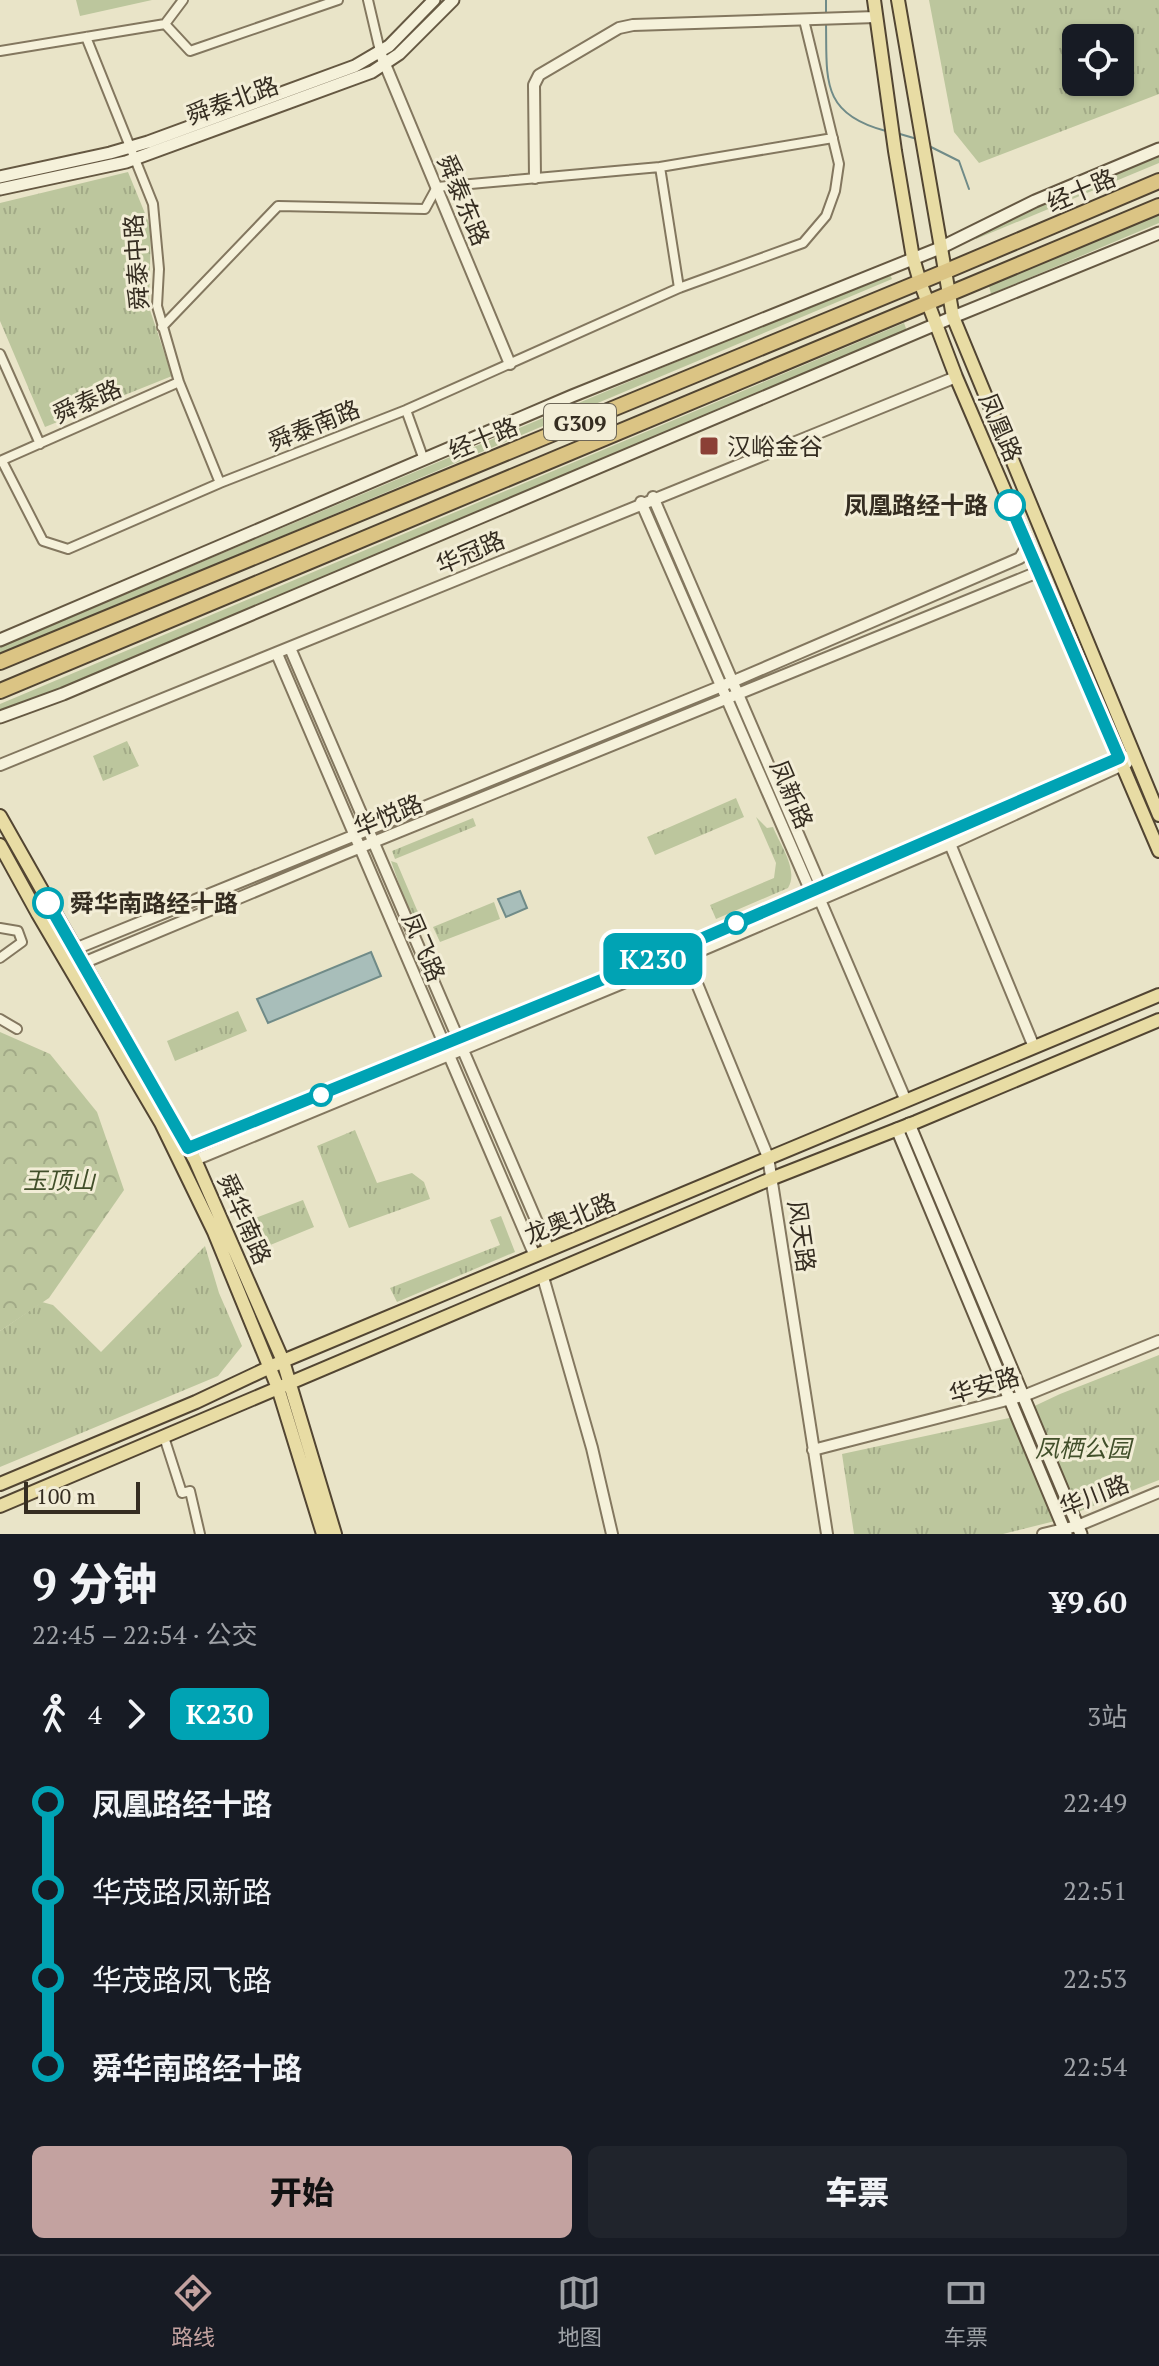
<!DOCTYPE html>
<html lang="zh">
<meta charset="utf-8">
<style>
:root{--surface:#171b24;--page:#20242c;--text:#f1f3f6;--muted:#9ea1a6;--line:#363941;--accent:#c3a2a0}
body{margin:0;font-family:"PT Serif","Noto Sans SC",serif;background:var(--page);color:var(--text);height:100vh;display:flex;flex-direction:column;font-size:30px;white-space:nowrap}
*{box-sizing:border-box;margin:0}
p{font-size:26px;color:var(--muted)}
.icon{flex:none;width:44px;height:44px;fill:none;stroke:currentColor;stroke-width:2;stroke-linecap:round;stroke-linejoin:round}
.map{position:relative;height:1534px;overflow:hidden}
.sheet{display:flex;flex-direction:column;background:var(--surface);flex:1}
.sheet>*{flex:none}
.badge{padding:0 16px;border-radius:12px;font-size:28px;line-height:52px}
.buttons{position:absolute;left:1062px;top:24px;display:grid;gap:16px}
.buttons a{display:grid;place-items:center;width:72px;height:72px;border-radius:12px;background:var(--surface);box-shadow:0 2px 6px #0004;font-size:40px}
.scale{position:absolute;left:24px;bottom:20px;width:116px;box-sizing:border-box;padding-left:8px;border:4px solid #352d21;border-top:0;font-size:22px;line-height:28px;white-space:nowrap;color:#352d21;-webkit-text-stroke:6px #f2edd6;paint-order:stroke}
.map>.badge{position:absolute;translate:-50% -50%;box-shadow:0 0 0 4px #fff}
.legs{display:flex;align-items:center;gap:12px;height:88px;padding:0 32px;font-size:26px}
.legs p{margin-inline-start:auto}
.summary{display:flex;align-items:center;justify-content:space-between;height:136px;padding:0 32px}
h1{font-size:44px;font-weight:800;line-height:60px}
.cta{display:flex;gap:16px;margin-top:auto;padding:16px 32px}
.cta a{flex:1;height:92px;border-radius:12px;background:var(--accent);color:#111;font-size:32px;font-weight:800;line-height:92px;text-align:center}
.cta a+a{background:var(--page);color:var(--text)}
ul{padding:0 32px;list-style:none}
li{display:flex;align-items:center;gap:28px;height:88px;font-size:30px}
li i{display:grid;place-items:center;width:12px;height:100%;margin:0 10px;background:currentColor}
li i::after{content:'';width:20px;height:20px;margin:-10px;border:6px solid;border-radius:50%;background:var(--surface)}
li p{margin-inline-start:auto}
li:first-child i{background:linear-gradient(#0000 50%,currentColor 0)}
li:last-child i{background:linear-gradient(currentColor 50%,#0000 0)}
.menu{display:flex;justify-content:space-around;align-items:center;height:112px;border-top:2px solid var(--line);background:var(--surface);font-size:22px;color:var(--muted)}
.menu a{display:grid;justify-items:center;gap:4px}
.menu .current{color:var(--accent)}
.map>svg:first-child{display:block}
.grass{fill:url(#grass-tufts);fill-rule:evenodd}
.forest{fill:url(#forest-crowns)}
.garden{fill:#bcc69d}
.water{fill:#a8beba;stroke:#708b88;stroke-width:2}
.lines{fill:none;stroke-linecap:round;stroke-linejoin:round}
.stream{stroke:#708b88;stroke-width:2}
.minor-casing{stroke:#83775f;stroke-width:12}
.tertiary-casing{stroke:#83775f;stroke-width:14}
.secondary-casing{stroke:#655842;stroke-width:15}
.primary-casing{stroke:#524532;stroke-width:16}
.trunk-casing{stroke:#524532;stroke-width:18}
.minor{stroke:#f5f1da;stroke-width:8}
.tertiary{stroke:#f5f1da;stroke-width:10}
.secondary{stroke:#f5f1da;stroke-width:11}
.primary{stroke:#e8dca4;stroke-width:12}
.trunk{stroke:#dbc484;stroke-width:14}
.line-1-casing{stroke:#fff;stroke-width:18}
.line-1{stroke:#00a3b4;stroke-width:12}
.poi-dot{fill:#8b4036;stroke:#f2edd6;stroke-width:3}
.stop-1-dot{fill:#fff;stroke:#00a3b4;stroke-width:4}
.labels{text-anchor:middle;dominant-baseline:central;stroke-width:6;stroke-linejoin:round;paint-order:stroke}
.shield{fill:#f2edd6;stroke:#6e6757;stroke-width:2}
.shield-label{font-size:22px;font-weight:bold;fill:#352d21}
.street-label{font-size:24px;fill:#352d21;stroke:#f2edd6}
.poi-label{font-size:24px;fill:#352d21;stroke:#f2edd6;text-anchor:start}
.stop-label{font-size:24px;font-weight:bold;fill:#352d21;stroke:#f2edd6;text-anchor:end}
.park-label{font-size:24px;font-style:italic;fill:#414f2a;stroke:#f2edd6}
</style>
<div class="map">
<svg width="1159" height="1534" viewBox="0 0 1159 1534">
<defs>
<pattern id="grass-tufts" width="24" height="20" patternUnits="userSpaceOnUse" patternTransform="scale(2)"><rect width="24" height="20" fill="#bcc69d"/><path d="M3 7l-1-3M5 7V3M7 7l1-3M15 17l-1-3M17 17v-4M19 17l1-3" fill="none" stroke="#a2aa87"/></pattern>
<pattern id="forest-crowns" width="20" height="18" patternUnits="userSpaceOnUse" patternTransform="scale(2)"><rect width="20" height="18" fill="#bcc69d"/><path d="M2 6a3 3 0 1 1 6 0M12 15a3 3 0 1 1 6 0" fill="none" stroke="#a2aa87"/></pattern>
</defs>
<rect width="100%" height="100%" fill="#e9e4c8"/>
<path class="grass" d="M929,0H1159V94L979,163L954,132ZM1076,38H1120V82H1076Z
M128,172L151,228L149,307L172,376L45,427L0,321V203Z
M127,741L139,766L103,781L93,756Z
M736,798L744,817L655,855L647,837Z
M756,817L767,828L773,827C780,845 799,870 788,888L716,919L710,905L774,878L776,863Z
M473,818L476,826L395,859L392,851Z
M391,861L397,863L420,917L419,923L412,921Z
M494,902L500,919L440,942L433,927Z
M238,1011L247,1031L175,1061L167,1041Z
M355,1130L377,1183L412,1173L424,1182L430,1199L349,1228L317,1146Z
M303,1200L314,1227L263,1248L250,1220Z
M501,1216L515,1252L397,1302L390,1288L500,1245L490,1220Z
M205,1246L219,1293L242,1346L218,1376L0,1467V1331L42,1302L53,1305L101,1352Z
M1159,1355V1480L1055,1521L1003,1534H854L842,1454L1009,1418L1060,1394Z"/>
<path class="forest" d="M0,1032L50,1054L97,1112L124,1190L49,1298L0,1331Z"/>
<path class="garden" d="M76,0H152L80,16Z
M1159,154V163L976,239L975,237L1017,218L1044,203Z
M1159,214V223L991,294L989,286Z
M889,272L892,279L0,655V647Z
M904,323L907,331L0,713V704Z"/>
<path class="water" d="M520,891L527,908L506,917L498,899Z
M371,952L381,976L268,1023L257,999Z"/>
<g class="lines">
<path class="stream" d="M826,15V0
M826,22C827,79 820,114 886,131
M900,134L917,139
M929,146L959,161L969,189"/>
<g class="minor-casing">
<path id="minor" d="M368,0L380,51
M165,24L190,51L338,0
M0,51L165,24L183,0
M660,167L833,138
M162,327L278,206L425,209L437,187L660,167L679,288
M0,354L40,444
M179,382L220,483
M406,410L424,460
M0,461L179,382L157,306L159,269L153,204L86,37
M2,461L43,541L68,549L220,483L406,410L679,288L803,243L826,216L835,191L839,164L804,20
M0,928L18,931L22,942L0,958
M0,1019L17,1029
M164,1437L182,1493L190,1491L200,1534"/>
</g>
<g class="tertiary-casing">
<path id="tertiary" d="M382,57L510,364
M535,178L534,85L539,75L619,28L633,25L876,17
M653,497L821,887V894
M641,502L811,892L820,900L906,1101
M290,648L549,1250
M277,654L535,1256
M0,765C318,635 636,504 956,377
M950,844L1034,1047
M75,949L734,681L1020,558L1027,546
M686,957L768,1157L827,1534
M83,963L344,854L1038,572
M188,1148L680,948L1119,758L1134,756
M195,1160L686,957L950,844L1127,763
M543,1277L592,1448L612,1534
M813,1450L1026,1395L1159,1341
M1043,1534L1077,1526L1159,1492"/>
</g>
<g class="secondary-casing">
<path id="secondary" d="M0,177L110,153L148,142L355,66L389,46L434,0
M0,189L126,162L372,72L399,54L453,0
M0,640L572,396L940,248L1035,201L1159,149
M0,717L63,694L953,317L1159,233
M909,1124L1081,1534
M897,1129L1066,1534"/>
</g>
<g class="primary-casing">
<path id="primary" d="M874,0L895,151L913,258L920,282L956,377L1159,851
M898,0L953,317L1159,815
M0,816L195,1160L283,1361L335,1534
M0,845L38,914L161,1123L214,1232L278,1388L323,1534
M0,1484L196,1402L283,1361L1159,995
M0,1506L773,1178L916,1122L1159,1020"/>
</g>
<g class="trunk-casing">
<path id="trunk" d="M0,662L944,272L1159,181
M0,691L1159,206"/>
</g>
<use href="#minor" class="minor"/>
<use href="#tertiary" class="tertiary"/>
<use href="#secondary" class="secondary"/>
<use href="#primary" class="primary"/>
<use href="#trunk" class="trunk"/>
</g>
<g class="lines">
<g class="line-1-casing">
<path id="line-1" d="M48,903L188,1148L680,948L1119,758L1010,505"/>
</g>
<use href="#line-1" class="line-1"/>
</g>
<rect class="poi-dot" x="699" y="436" width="20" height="20" rx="4"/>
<g class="stop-1-dot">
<circle cx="1010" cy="505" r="14"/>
<circle cx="48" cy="903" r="14"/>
<circle cx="736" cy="923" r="10"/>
<circle cx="321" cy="1095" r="10"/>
</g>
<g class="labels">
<rect class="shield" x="544" y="404" width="72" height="36" rx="6"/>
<g class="shield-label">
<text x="580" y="422">G309</text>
</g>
<g class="street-label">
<text transform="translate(232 100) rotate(-20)">舜泰北路</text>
<text transform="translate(1081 190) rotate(-23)">经十路</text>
<text transform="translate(464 200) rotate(67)">舜泰东路</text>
<text transform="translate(136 262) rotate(-94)">舜泰中路</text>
<text transform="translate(87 401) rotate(-24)">舜泰路</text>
<text transform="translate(314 425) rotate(-22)">舜泰南路</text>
<text transform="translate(1001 427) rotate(67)">凤凰路</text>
<text transform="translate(483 438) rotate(-22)">经十路</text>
<text transform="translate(470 552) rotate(-23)">华冠路</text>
<text transform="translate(792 794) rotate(67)">凤新路</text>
<text transform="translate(388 815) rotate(-22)">华悦路</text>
<text transform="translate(424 947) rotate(67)">凤飞路</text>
<text transform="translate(570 1218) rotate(-22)">龙奥北路</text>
<text transform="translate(245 1219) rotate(66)">舜华南路</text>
<text transform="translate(802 1236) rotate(82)">风天路</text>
<text transform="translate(984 1385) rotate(-16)">华安路</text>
<text transform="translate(1094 1495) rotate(-21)">华川路</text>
</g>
<g class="poi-label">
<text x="727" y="446">汉峪金谷</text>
</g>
<g class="stop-label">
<text x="988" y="505">凤凰路经十路</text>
<text x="70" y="903" text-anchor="start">舜华南路经十路</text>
</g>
<g class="park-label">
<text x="59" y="1180">玉顶山</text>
<text x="1083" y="1448">凤栖公园</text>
</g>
</g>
</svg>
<div class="buttons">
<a><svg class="icon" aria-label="locate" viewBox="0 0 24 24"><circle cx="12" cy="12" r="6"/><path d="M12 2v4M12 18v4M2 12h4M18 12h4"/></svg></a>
</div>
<div class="scale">100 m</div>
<b class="badge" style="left:653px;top:959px;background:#00a3b4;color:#fff">K230</b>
</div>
<section class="sheet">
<div class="summary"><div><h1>9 分钟</h1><p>22:45 – 22:54 · 公交</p></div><b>¥9.60</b></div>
<div class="legs"><svg class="icon" aria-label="walk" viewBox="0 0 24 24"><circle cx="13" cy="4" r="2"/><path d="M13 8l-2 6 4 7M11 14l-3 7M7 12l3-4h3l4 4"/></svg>4<svg class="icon" aria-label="forward" viewBox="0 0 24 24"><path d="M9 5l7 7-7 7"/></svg><b class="badge" style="background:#00a3b4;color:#fff">K230</b><p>3站</p></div>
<ul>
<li><i style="color:#00a3b4"></i><b>凤凰路经十路</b><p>22:49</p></li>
<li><i style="color:#00a3b4"></i><span>华茂路凤新路</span><p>22:51</p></li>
<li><i style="color:#00a3b4"></i><span>华茂路凤飞路</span><p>22:53</p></li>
<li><i style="color:#00a3b4"></i><b>舜华南路经十路</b><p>22:54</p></li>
</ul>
<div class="cta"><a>开始</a><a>车票</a></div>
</section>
<nav class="menu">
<a class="current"><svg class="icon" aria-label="directions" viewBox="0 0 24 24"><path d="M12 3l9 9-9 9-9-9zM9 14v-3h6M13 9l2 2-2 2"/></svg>路线</a>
<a><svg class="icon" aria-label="map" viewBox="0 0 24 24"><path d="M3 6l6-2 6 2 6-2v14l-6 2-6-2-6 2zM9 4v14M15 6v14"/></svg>地图</a>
<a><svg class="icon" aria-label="tickets" viewBox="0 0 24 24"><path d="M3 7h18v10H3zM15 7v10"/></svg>车票</a>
</nav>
